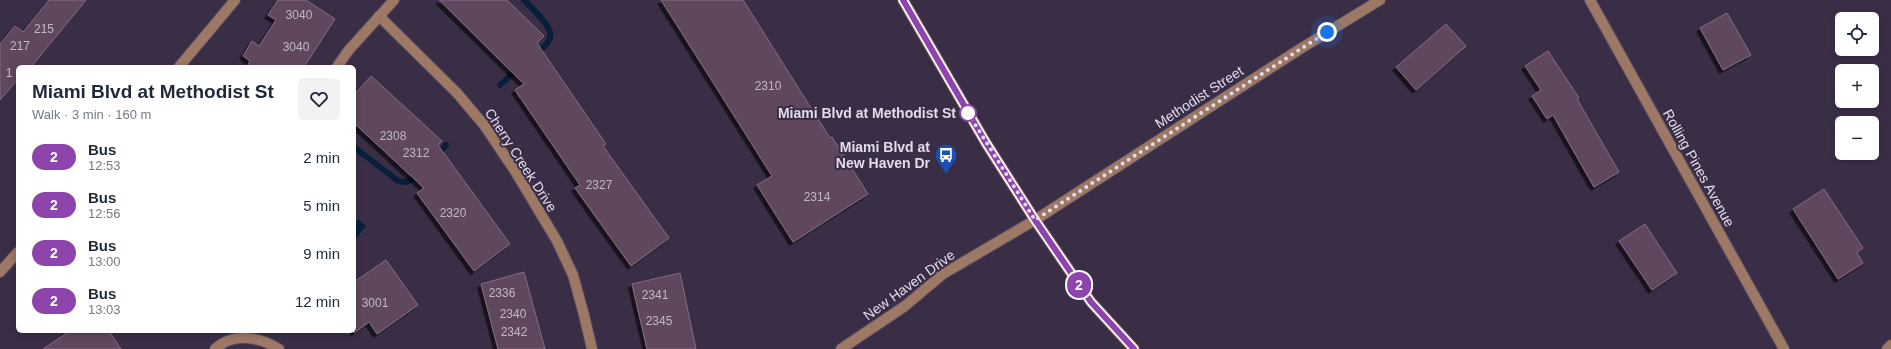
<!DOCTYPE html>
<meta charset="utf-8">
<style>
:root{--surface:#fff;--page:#f2f2f3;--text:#1f2937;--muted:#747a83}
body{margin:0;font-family:Arial,sans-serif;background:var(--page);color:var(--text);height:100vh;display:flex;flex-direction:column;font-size:15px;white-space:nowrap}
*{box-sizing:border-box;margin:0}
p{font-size:13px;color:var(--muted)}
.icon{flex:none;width:22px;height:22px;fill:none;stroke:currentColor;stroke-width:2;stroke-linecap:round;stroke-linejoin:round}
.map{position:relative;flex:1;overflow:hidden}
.side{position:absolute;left:16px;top:65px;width:340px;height:268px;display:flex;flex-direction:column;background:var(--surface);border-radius:6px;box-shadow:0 2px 6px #0003}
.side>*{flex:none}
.badge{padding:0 8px;border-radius:13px;font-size:14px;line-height:26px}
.controls{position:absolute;left:1835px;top:12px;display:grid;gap:8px}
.controls a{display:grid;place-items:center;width:44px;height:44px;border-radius:6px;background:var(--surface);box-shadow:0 2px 6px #0003;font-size:20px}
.you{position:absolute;width:20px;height:20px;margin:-10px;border:3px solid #fff;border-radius:50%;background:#1a73e8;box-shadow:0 0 0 6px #1a73e833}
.map>.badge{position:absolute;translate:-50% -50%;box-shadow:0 0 0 2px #fff}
.round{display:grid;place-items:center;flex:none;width:42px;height:42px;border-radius:6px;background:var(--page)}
.overview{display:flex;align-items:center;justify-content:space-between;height:68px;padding:0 16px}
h1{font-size:19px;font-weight:700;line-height:30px}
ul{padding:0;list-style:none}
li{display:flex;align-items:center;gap:12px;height:48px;padding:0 16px}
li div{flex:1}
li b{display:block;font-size:15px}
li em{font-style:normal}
li .badge{min-width:44px;font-weight:700;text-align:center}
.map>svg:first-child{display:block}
.water{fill:#081e39}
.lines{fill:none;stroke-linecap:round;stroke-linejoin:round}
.stream{stroke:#081e39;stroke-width:6}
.building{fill:#5e475d;stroke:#856c83;filter:url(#shadow)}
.minor-casing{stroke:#554a60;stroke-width:12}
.major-casing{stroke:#554a60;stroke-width:12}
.minor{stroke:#9c7865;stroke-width:10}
.major{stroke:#fbbea0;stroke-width:10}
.line-casing{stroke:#fff;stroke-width:9}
.line{stroke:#8e44ad;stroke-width:6}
.walk{stroke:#e2dbea;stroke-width:4;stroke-dasharray:0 7.2}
.stop-dot{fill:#fff;stroke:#8e44ad;stroke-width:2}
.labels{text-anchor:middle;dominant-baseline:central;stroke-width:4;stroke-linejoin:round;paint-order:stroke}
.number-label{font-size:12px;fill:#c1b6c7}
.street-label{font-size:14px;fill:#e2dbea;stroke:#3a2e46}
.stop-label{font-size:14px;font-weight:bold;fill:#e2dbea;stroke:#3a2e46;text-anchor:end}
.poi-label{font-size:14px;font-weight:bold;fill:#e2dbea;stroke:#3a2e46;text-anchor:end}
</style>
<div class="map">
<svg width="1891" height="349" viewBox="0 0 1891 349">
<defs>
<filter id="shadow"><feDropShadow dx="-3.5" dy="3.5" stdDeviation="0" flood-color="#0009"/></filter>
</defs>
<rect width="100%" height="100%" fill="#3a2e46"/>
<path class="water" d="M359,220L366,226L354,241V221Z"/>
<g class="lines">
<path class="stream" d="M524,0C531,8 554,27 550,38C548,45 540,50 535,54
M500,85L519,68
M354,147L398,181L407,182L419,174
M436,156L446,145"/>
</g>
<path class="building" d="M49,0H86L31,67H18V79L0,100V44L15,26L23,32Z
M278,0H306L335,19L304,67H247L250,61L243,56L252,41L259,46L276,20L268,15Z
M439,0H507L544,36L537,43L606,144L603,146L669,238L631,266L575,188L580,185L515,90L524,84Z
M661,0H743L830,138L832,137L868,194L793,242L757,185L772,176Z
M1727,13L1751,55L1723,70L1700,28Z
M1446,24L1466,46L1416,90L1396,67Z
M1548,51L1579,98L1577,99L1619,172L1594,187L1553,115L1547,119L1532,96L1541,90L1525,66Z
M371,76L442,141L438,145L510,244L474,271L417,193L424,188L354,123V95Z
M1824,189L1863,248L1857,253L1863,263L1838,279L1793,209Z
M1645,224L1677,273L1652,290L1619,241Z
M386,260L418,305L377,334L369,322L354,333V282Z
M524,272L545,349H498L481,284Z
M680,273L696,349H647L632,284Z
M70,331H109L121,349H43Z"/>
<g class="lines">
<g class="minor-casing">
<path id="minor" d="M1590,0L1784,349
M379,16L457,93L484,125L515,171L557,241L573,275L584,315L592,349
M179,67L235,0
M337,67L348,51L394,0
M0,272L18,252
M215,349C233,332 260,337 279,349
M841,349L905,306L943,274L1035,220L1300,49L1380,0
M1887,349L1891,345"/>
</g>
<g class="major-casing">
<path id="major" d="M903,0L986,143L1035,220L1091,302L1134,349"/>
</g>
<use href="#minor" class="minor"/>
<use href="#major" class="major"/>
</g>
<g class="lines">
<g class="line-casing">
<path id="line" d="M903,0L986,143L1035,220L1091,302L1134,349"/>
</g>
<use href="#line" class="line"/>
<path class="walk" d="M968,113L1035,220L1327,32"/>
</g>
<defs>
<g id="bus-pin" transform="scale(1.15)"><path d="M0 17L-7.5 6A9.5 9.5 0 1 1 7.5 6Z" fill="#1a4fb4" stroke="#3a2e46"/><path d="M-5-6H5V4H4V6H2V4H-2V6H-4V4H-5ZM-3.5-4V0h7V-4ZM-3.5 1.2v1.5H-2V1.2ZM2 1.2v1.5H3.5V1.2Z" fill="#fff"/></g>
</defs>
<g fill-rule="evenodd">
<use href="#bus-pin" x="946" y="155"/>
</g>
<circle class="stop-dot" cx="968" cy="113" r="8"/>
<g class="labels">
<g class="number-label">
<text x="299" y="15">3040</text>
<text x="44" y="29">215</text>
<text x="20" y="46">217</text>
<text x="296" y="47">3040</text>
<text x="9" y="73">1</text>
<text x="768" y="86">2310</text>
<text x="393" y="136">2308</text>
<text x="416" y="153">2312</text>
<text x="599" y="185">2327</text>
<text x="817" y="197">2314</text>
<text x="453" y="213">2320</text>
<text x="502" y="293">2336</text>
<text x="655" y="295">2341</text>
<text x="375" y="303">3001</text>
<text x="513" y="314">2340</text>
<text x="659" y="321">2345</text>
<text x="514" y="332">2342</text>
</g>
<g class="street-label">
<text transform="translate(1199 97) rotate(-33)">Methodist Street</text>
<text transform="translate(521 160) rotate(57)">Cherry Creek Drive</text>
<text transform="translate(1699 168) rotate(61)">Rolling Pines Avenue</text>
<text transform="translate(909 285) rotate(-36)">New Haven Drive</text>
</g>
<g class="stop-label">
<text x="956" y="113">Miami Blvd at Methodist St</text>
</g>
<g class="poi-label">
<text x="930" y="147">Miami Blvd at<tspan x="930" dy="16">New Haven Dr</tspan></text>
</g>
</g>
</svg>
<div class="controls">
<a><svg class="icon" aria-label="locate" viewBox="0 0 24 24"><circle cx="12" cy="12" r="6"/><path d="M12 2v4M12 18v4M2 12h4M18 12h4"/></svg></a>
<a>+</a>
<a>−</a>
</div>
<div class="you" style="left:1327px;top:32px"></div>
<b class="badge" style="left:1079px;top:285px;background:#8e44ad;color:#fff">2</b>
<section class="side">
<div class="overview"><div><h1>Miami Blvd at Methodist St</h1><p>Walk · 3 min · 160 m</p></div><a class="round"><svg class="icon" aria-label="heart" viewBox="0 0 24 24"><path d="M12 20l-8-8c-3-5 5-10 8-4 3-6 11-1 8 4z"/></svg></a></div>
<ul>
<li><span class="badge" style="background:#8e44ad;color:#fff">2</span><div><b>Bus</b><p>12:53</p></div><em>2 min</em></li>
<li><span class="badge" style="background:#8e44ad;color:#fff">2</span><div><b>Bus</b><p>12:56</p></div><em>5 min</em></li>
<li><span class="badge" style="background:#8e44ad;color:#fff">2</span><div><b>Bus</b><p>13:00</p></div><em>9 min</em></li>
<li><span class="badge" style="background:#8e44ad;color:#fff">2</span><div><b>Bus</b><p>13:03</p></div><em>12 min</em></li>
</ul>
</section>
</div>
